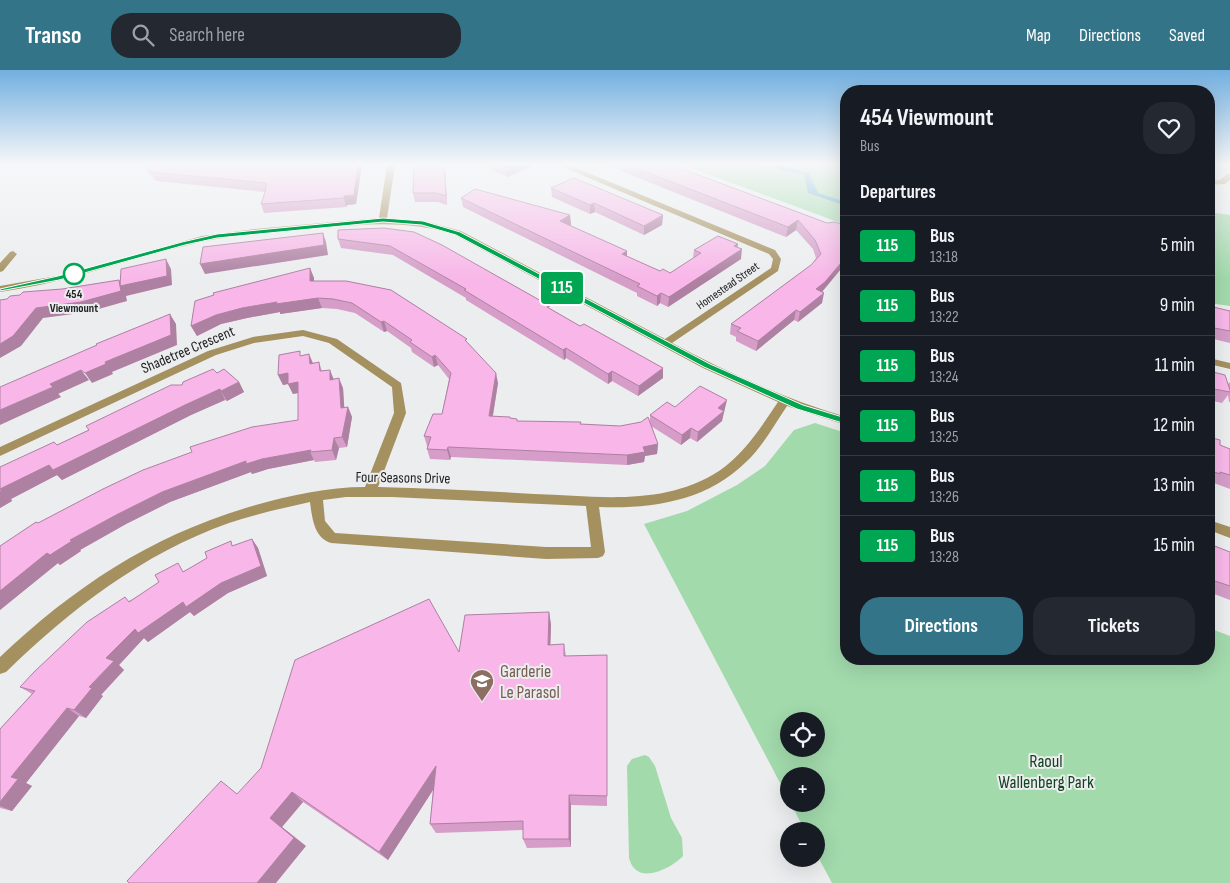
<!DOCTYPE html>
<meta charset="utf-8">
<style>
:root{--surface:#171b24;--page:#242831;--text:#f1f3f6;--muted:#9ea1a6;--line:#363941;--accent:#347488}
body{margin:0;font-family:"Sofia Sans Condensed",sans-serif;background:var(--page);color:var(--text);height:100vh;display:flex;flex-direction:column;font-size:19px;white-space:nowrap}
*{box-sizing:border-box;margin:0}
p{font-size:16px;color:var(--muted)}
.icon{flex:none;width:28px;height:28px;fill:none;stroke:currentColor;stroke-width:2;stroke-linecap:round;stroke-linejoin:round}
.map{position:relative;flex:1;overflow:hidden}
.drawer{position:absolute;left:840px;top:15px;width:375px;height:580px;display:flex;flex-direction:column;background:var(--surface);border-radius:20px;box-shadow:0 5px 20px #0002}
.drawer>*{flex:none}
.badge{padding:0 10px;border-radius:4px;font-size:18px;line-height:32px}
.tools{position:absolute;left:780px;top:642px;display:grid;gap:10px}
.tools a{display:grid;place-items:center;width:45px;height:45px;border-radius:50%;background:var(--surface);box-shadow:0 5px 20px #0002;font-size:25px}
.map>.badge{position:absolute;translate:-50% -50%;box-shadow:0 0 0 2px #fff}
h2{padding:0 20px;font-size:19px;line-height:45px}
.round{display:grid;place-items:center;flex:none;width:52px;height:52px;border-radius:20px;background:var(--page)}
.head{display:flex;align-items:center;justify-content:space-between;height:85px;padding:0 20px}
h1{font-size:24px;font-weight:700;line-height:38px}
.primary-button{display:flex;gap:10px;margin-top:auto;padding:10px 20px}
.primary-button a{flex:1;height:58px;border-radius:20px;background:var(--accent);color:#fff;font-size:20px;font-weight:700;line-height:58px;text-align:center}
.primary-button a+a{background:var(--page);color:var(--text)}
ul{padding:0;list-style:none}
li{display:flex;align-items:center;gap:15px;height:60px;padding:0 20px;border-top:1px solid var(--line)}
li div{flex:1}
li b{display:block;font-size:19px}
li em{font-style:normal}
li .badge{min-width:55px;font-weight:700;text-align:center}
header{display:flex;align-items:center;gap:30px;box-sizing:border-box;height:70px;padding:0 25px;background:var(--accent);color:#fff}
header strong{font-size:24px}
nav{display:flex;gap:28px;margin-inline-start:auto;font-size:18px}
.search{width:350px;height:45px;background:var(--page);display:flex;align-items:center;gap:12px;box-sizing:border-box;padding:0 18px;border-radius:20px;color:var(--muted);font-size:19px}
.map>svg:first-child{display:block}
.green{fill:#a2daac;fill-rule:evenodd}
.water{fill:#61a8d5}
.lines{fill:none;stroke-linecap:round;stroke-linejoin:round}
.minor{fill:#a5905f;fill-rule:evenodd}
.wall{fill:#d59dc8}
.shaded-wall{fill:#ae80a2}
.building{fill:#f8b7e8;stroke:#ae80a2}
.line{fill:#00a651;stroke:#fff}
.stop-dot{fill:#fff;stroke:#00a651;stroke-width:2.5}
.labels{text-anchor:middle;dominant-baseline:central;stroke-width:4;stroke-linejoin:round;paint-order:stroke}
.far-street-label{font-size:12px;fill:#212222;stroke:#ecedef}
.far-stop-label{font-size:12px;font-weight:bold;fill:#212222;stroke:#ecedef}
.street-label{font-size:15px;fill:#212222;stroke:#ecedef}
.near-education-label{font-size:18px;fill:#785e54;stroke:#ecedef;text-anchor:start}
.near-park-label{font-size:18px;fill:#144321;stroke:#ecedef}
</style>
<header>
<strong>Transo</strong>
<div class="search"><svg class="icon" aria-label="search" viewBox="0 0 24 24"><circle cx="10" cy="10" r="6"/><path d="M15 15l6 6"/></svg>Search here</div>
<nav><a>Map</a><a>Directions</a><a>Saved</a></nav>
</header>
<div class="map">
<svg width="1230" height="813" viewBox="0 0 1230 813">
<rect width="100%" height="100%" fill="#ecedef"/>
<path class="green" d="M683,95H846V155Z
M1209,142L1230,145V236L1209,233Z
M815,353L846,363V589H1209V558L1230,566V813H832L816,783V761H805L791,734H816V706H789V730L644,454L687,441L737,415L765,396L794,360ZM816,651V679H789V651Z
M645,685L649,687L655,696L671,748L682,768L683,786C674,796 647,811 635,799C632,797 630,791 629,788L627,696L632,689Z"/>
<path class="water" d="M767,95H777L809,103L818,123L846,132V136L808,123L804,104L787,102Z"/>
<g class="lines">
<path class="minor" d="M387,95H395L387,148L424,151L461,161L665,269L771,198L773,189L769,184L558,95H569L775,180L781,189L778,201L672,273C728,303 786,329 846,347V355L787,336C774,355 763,376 746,392C707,431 652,439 599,437L605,482L603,486L598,488L546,489L331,473C314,468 312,447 310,432C283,438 256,444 229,453C142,484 71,539 6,602L0,604V587C74,517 151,466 249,437C287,426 326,417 365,417L394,343L392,317L329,273L303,266L254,273L216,285L0,386V377L208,281L253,267L303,260L337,269L401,313L406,343L378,417C430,418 482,421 534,424C596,426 664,437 719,401C745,383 761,357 778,332L703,298L455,165C410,150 367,154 320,158C276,162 231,164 188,175C125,190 65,213 0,222V216L68,204L202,166L255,159L379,148ZM346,427H392L586,436L591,477H546L335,463L325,451L323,430Z
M1227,104H1230V110L1225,114L1209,115V111L1220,110Z
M13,181L17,184L3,201L0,202V193L10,182Z
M1209,288L1230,293V299L1209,294Z
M1209,450L1230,457V468L1209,460Z"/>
</g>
<path class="wall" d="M145,95H362L356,134L347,135L346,137L264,143L261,134L265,122L156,111L148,102Z
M414,95H445L447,135L438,132H415L413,123Z
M481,95H532V96L507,107Z
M606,95H672L827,153L822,233L798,252L794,250L756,281L736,271V267L730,264L731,254L811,195L816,188L813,179L796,160L786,167Z
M551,118L663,145L662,155L644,165L595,142L590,144L552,127Z
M461,128L570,145L571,155H570L627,186L660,201L670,203L693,188L694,180L738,174L737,177L741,189L668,237L660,233L657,236L637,226V223L463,137Z
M384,158L551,239L663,308L638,326L612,311L608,314L566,288L564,290L466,230V228L393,185L341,178L338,169Z
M310,198L314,208V211L468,273L498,313L493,346L510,348L517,351L620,356L650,352V345L675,337L725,340L723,341L722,351L697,372L690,368L681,375L651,356L658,374L657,384L645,386L644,392L627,395L451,387L450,390L430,389L427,379L428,377L427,376L424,366L442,344L449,309L438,295L434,297L412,282L411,278L387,261L384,262L355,243L337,239L322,238L280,244V242L247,248L221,254L197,266L191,256Z
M1209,236L1230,241V273L1209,268Z
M309,284L313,293L319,292L322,301L334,309L343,318L344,337H348L352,347L347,377L339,378L336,390L315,392L314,390L268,399L252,404L251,402L170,432L126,454L80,480L81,481L60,495L58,493L0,540V476L38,453L298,350V323L293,324L288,314L283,315L278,305L302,286Z
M1209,301L1228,314L1230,312V332H1229L1228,325L1222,333L1209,330Z
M217,303L239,312L244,322L227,331L225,330L191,345L62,410L57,405L11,429L12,431L0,438V397L57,375L182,315Z
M1209,367L1220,375L1230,379V419L1211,412L1210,414L1209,413Z
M252,469L258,478L267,506L228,523L194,546L190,542L148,572L144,568L119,595L124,600L101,625L103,626L86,648L79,646L26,713L32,716L12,741L0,738V659L32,624L20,617L129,531L184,501L234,476Z
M1212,475L1230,482V530L1209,522V478Z
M549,542L551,555L550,575L564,574L566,586L607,585V736L571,735V777L527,778L523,769V760L436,763L430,754L433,720L388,790L303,732L282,757L306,776L237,724L459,582Z"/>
<path class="shaded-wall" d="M358,95H362L356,134L347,135L346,137L344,128V126Z
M444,95H445L447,135L446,126Z
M512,95H532V96L507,107L506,98Z
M594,133L595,142L590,144V135Z
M570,145L571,155L560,160V151Z
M663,145L662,155L644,165V156Z
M798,150L796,160L786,167L788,157Z
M323,163L326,172L328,185L205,204L200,194Z
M738,174L736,183L742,179L741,189L668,237L669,227Z
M627,181V191L622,184Z
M846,187V193L822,222L816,219Z
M166,189L171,199L172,215L126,226L127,231L88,242L43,248L21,276L0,288V274L36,238L119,210L123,216Z
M310,198L314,208V221L310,211Z
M661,223L660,233L657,236V226Z
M824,223L822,233L798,252L800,242Z
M318,228L322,238L280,244V242L247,248L221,254L197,266L191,256L216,245L242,238L277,232Z
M796,240L794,250L756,281L758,271Z
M170,244L176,254L177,275L112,302L113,304L92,313L85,303L105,292Z
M384,251L387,261L384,262L381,252Z
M566,278V288L564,290L563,280Z
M309,284L313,294H310Z
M435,285L438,295L434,297L432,287Z
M663,298V308L638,326L639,316Z
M81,300L89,310L58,324L50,314Z
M330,300L334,310H330Z
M612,301V311L608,314V304Z
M288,303L298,312L303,322L293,324L288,314L283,315L278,305Z
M496,303L498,313L491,356L489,346Z
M339,308L343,318L345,348L341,338Z
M239,312L244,322L227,331L221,321Z
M53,317L61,327L0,355V340Z
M220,319L225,330L191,345L62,410L57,405L11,429L12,431L0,438V419L49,395Z
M727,330L722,351L697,372L698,362L718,338Z
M348,337L352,347L347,377L342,367Z
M691,358L690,368L681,375L682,365Z
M334,368L339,378L336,390L332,380Z
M658,374L657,384L645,386L644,392L627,395V385L643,377Z
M448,377L451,387L450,390L447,380Z
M311,380L310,382L314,390L268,399L252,404L251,402L170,432L126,454L80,480L81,481L60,495L58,493L0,540V521L47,483L118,444L162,422L246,391Z
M252,469L258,478L267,506L228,523L194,546L190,542L148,572L144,568L119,595L124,600L101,625L103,626L86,648L74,640L106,588L135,559Z
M549,542L551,555L550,588L548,575Z
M67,638L79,646L26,713L32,716L12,741L0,736V732L11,707Z
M436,696L442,706L388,790L379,782Z
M292,722L303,732L282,757L306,776L276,813H257L270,748Z
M569,725L571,735V777L569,769Z"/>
<path class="building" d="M145,95H358L354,125L344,126V128L261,134L266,119V113L151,102Z
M414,95H444L446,126L436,123H413Z
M500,95H512L506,98Z
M628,95H672L827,153L834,152L846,155V166L843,167L846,173V187L825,212L816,219L824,223L800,242L796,240L758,271L737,261L741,258L731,254L811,195L821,184L815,170L798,150L788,157Z
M574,108L663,145L644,156L594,133L590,135L551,118Z
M475,119L570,145L560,151L627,181L622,184L660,201L663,199L670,203L701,183L694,180L718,166L738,174L734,176L742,179L669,227L661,223L657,226L637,216L640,214L461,128Z
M384,158L414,162L442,175L550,236L547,237L580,256L584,254L663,298L639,316L612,301L608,304L566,278L563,280L464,220L466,219L390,176L338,169V160Z
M323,163L324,175L200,194L203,177Z
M166,189L167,206L120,216L121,221L81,232L36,238L13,266L0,274V230L7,229L10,226L20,225L23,222L62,219L119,210L120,216L121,199Z
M310,198V211H346L391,220L467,269L465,270L496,303L489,346L510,347V348L517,349V351L581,352L580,354L620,356L641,352L648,347L658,374L643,377L645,382L627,385L448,377L447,380L427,379L431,367L424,366L433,344H442L451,303L435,285L432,287L410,272L412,270L384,251L381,252L352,233L333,229L318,228L276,234L277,232L242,238L216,245L191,256L195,231L214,225L213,223Z
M1209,236L1230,241V261L1209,257Z
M170,244L171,265L105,292L106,294L85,303L81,300L50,314L53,317L0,340V317L97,275L96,274Z
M300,281V286L309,284L310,294L319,292L320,301L330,300V310L339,308L341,338L348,337L342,367L334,368L332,380L310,382L311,380L262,389L246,394V391L162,422L118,444L70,470L72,471L50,485L47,483L0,521V476L36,452L38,453L103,419L143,400L192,382L190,377L252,357L298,350V312L288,314V303L278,305L279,285Z
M213,299L217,303L224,299L239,312L221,321L220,319L185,335L53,400L49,395L0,419L2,421L0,422V397L54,372L57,375L89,360L86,356L171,315H182L183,312Z
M1209,301L1225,305L1230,320V322L1209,318Z
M700,316L727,330L718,338L724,341L698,362L691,358L682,365L650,345L667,332L675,337Z
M1209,367L1220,370V375L1230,379V405L1220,402V404L1209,400Z
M252,469L261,496L221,513L186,537L183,532L138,563L135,559L106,588L114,591L89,617L92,618L74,640L67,638L11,707L18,709L0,732V659L35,621L20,617L34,602L87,552L125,527L129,532L159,512L155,505L178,493L183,502L207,488L205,482L231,471L232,476Z
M1212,475L1230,482V516L1209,509V479L1212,480Z
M429,529L459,582L465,545L549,542L548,575L564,574V586L607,585V726L569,725V769H523V751L430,754L436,696L379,782L292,722L270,748L294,768L257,813H129L127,811L221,711L237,724L261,698L295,590Z"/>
<linearGradient id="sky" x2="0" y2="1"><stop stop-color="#72afe0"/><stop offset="0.45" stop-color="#f6f7f8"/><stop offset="1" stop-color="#f6f7f8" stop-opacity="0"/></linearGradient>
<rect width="1230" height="209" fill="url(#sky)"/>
<path class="line" d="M383,148L423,151L460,162L710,294L803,335L849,349L851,351L846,354L797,339L704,297L456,165L422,155L383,152L217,168L185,175L59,210L0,221V219L58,206L182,172L217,164Z"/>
<defs>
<g id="school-pin" transform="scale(1.25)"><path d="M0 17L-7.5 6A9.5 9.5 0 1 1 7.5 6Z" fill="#8d6e63" stroke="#ecedef"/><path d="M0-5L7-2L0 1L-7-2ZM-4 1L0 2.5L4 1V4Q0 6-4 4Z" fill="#fff"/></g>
</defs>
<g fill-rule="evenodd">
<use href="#school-pin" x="482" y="611"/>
</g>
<circle class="stop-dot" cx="74" cy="204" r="10"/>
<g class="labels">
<g class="far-street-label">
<text transform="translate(728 216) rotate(-35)">Homestead Street</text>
</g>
<g class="far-stop-label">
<text x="74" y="224">454<tspan x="74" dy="14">Viewmount</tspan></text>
</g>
<g class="street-label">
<text transform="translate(188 280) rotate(-23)">Shadetree Crescent</text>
<text transform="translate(403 408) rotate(1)">Four Seasons Drive</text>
</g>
<g class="near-education-label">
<text x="500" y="601">Garderie<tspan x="500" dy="21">Le Parasol</tspan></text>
</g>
<g class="near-park-label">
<text x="1046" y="691">Raoul<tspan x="1046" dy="21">Wallenberg Park</tspan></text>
</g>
</g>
</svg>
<div class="tools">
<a><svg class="icon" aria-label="locate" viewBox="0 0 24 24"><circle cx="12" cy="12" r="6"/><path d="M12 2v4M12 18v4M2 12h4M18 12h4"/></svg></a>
<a>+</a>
<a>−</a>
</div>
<b class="badge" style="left:562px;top:218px;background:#00a651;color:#fff">115</b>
<section class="drawer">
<div class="head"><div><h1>454 Viewmount</h1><p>Bus</p></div><a class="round"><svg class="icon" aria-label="heart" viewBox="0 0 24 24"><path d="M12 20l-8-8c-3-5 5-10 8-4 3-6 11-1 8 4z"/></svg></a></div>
<h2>Departures</h2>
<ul>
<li><span class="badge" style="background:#00a651;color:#fff">115</span><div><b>Bus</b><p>13:18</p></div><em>5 min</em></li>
<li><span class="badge" style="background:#00a651;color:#fff">115</span><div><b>Bus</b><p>13:22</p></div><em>9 min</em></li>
<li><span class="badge" style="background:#00a651;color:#fff">115</span><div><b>Bus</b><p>13:24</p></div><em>11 min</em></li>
<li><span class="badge" style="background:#00a651;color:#fff">115</span><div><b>Bus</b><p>13:25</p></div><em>12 min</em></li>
<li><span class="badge" style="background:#00a651;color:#fff">115</span><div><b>Bus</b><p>13:26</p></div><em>13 min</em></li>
<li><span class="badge" style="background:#00a651;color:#fff">115</span><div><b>Bus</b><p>13:28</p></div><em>15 min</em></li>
</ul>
<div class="primary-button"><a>Directions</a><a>Tickets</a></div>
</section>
</div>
